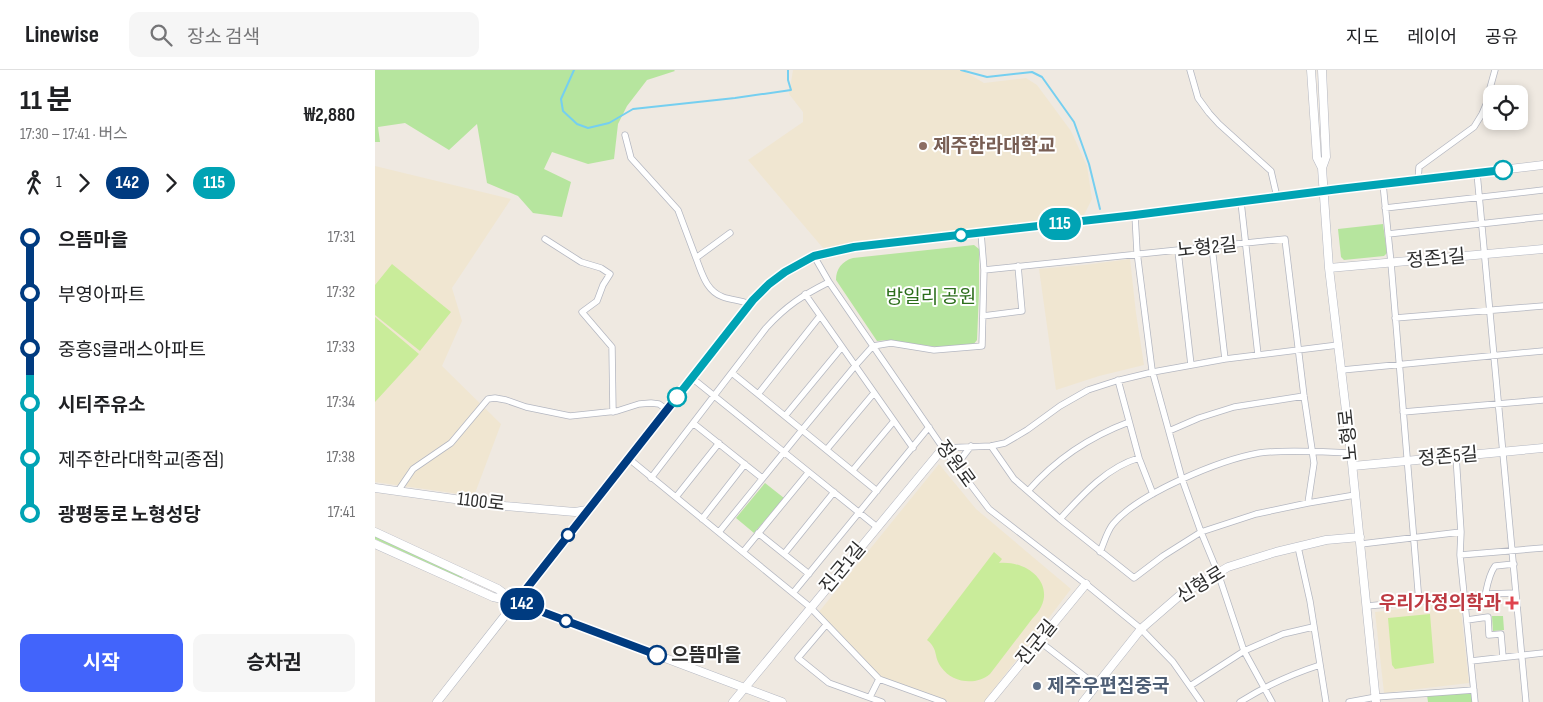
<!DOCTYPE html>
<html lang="ko">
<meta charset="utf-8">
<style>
:root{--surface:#fff;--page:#f6f6f6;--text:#202124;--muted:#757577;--line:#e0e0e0;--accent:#4264fb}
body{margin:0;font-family:"Sofia Sans Condensed","Noto Sans KR",sans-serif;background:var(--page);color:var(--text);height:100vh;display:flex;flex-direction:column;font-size:19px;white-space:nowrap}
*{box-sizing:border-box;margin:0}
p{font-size:16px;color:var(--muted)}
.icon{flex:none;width:28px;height:28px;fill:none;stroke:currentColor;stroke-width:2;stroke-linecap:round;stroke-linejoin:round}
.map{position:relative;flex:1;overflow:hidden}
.side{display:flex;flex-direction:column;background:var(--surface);width:375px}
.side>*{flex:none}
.badge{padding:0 10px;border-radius:16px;font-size:18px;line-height:32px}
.controls{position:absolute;left:1108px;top:15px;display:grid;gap:10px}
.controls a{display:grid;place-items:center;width:45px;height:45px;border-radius:10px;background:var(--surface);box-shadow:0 2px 8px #0003;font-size:25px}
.map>.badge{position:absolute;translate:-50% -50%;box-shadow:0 0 0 2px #fff}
.legs{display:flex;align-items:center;gap:8px;height:55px;padding:0 20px;font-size:16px}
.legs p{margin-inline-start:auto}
.summary{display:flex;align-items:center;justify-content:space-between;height:85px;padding:0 20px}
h1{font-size:28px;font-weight:700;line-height:38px}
.cta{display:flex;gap:10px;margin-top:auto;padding:10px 20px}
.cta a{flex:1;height:58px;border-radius:10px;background:var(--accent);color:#fff;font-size:20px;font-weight:700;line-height:58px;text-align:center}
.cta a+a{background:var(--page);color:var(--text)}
ul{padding:0 20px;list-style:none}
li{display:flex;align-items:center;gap:18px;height:55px;font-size:19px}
li i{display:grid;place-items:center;width:8px;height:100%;margin:0 6px;background:currentColor}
li i::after{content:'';width:12px;height:12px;margin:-6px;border:4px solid;border-radius:50%;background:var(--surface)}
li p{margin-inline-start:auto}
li:first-child i{background:linear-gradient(#0000 50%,currentColor 0)}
li:last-child i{background:linear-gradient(currentColor 50%,#0000 0)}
header{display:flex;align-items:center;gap:30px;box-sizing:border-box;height:70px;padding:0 25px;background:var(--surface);border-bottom:1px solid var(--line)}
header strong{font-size:24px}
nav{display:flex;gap:28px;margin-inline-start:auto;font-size:18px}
.search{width:350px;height:45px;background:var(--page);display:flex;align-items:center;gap:12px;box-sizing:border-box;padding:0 18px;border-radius:10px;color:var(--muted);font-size:19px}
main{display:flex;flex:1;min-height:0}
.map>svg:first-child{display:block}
.education{fill:#f0e6d1}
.green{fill:#b6e59e}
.pitch{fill:#c9ec9a}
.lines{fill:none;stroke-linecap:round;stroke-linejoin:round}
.stream{stroke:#75cff0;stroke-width:2}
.street-casing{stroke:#b4b7c1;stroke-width:7}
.secondary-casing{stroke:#b4b7c1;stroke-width:9}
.street{stroke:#fff;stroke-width:5.5}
.secondary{stroke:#fff;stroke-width:8}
.line-1-casing{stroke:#fff;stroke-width:11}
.line-2-casing{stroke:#fff;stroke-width:11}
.line-1{stroke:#003b80;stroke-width:8}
.line-2{stroke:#00a3b4;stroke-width:8}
.education-dot{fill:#8d6e63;stroke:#fff;stroke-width:2}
.stop-2-dot{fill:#fff;stroke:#00a3b4;stroke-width:2.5}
.stop-1-dot{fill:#fff;stroke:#003b80;stroke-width:2.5}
.health-dot{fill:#e0444e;stroke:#fff;stroke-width:2}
.service-dot{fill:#5c6f8a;stroke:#fff;stroke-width:2}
.labels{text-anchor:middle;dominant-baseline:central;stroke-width:4;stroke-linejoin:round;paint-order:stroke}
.education-label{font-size:19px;font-weight:bold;fill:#785e54;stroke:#fff;text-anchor:start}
.street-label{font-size:19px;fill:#2e2e2e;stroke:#fff}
.park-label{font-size:19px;fill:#2c6e1b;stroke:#fff}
.health-label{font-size:19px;font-weight:bold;fill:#be3a42;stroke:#fff;text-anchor:end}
.stop-label{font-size:19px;font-weight:bold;fill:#2e2e2e;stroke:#fff;text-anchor:start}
.service-label{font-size:19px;font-weight:bold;fill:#4e5e75;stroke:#fff;text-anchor:start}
</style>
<header>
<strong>Linewise</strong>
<div class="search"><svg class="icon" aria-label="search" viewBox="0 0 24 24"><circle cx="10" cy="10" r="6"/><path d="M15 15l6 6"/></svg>장소 검색</div>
<nav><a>지도</a><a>레이어</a><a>공유</a></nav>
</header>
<main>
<section class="side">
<div class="summary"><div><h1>11 분</h1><p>17:30 – 17:41 · 버스</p></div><b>₩2,880</b></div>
<div class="legs"><svg class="icon" aria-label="walk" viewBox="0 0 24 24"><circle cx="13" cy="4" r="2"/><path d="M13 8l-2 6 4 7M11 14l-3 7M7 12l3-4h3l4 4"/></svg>1<svg class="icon" aria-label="forward" viewBox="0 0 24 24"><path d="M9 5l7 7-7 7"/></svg><b class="badge" style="background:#003b80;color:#fff">142</b><svg class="icon" aria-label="forward" viewBox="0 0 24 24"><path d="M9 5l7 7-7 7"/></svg><b class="badge" style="background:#00a3b4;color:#fff">115</b></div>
<ul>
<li><i style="color:#003b80"></i><b>으뜸마을</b><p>17:31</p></li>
<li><i style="color:#003b80"></i><span>부영아파트</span><p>17:32</p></li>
<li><i style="color:#003b80"></i><span>중흥S클래스아파트</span><p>17:33</p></li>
<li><i style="color:#00a3b4"></i><b>시티주유소</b><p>17:34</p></li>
<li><i style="color:#00a3b4"></i><span>제주한라대학교(종점)</span><p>17:38</p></li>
<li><i style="color:#00a3b4"></i><b>광평동로 노형성당</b><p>17:41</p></li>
</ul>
<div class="cta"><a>시작</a><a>승차권</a></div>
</section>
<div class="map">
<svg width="1168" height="632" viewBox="0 0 1168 632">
<rect width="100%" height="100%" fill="#efe9e1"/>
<path class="education" d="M418,0H587L609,13L651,8L662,15L696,61L712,96L717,129L709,145L448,178L373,90L428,52V42L414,24Z
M0,96L136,129L77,218L87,251L67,296L126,354L99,426L0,412Z
M755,189L761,243L769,295L724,306L681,320L664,199L709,195Z
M564,394L601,439L696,519L609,632H574L503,606L443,543Z
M1085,532L1094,613L1009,623L1000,542Z"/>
<path class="green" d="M0,0H299L300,1L272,10L252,36L243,54L239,89L213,94L177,82L169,99L196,112L187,147L158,143L143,126L112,113L102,54L74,80L30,53L3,57L5,72H0Z
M1008,154L1012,183L1009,186L969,190L966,187L963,159Z
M599,175L604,179V222L602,270L598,275L562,277L513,270L502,271L461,210C461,199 467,191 478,188Z
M390,413L409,428L379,463L361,448Z
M0,466L88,506L87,509L0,469Z
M1117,546H1128L1129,560L1118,561Z
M1099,620L1100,632H1053L1052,625Z"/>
<path class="pitch" d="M17,194L76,242L45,281L0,245V215Z
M0,247L44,284L0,332Z
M619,482L627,489L624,493C658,490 686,521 657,549L615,604C601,616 577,613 566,597C558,586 564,580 552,570Z
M1055,544L1059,593L1020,599L1017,595L1013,548Z"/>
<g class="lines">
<path class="stream" d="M199,0L186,29L188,41L202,54L213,58L234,53L258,39L360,28L416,20L413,10V0
M586,0L612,7L657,2L667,7L699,52L714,94L725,139"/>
<g class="street-casing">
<path id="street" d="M815,0L823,28L834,43L844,54L896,101L902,127
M250,65L256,88L303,140L321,188
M1102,103L1151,632
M1043,110L1044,97L1099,57L1107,44L1113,30L1115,18L1120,0
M1008,114L1016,193L1044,532
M866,132L883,285
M1010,138L1168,120
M760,145L762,182L777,300L807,409L826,462L843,503L869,581L897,632
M355,163L321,188C327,203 331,221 348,227C356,230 365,230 375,234
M1013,164L1168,147
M170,169L206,192L226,198L235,204L228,215L222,231L207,242L237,277L238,342
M837,177L850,289
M803,181L816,295
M439,186L454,212L568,378L614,439L711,514L766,559L798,592L826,632
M609,200L910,169L929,326L939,393L933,433
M430,224L538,378
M608,246L647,241L643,196
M1020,248L1168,236
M967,300L1168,281
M357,303L502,421
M317,308L502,457
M743,310L764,388L778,424
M384,323L445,246
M1028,342L1168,330
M410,346L467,277
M318,353L387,408
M794,361L824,348L859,337L929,326
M616,376L639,409L685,449L759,508L788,486L826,462L881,444L933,433L980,425
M568,378L616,376L630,373L652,360L685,336L713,320L741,311L778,302L850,289L963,275
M452,379L499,323
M1081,386L1086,462L1085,485L1100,632
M253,388L435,537L504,609L568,632
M478,400L519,351
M584,400L586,389L596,376
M276,408L391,258C411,236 428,225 454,212
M23,421L38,399L76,373L113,329L120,328L131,330L151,337L195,346L242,341L264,334L276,333L284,334L291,339
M653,421C681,389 714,367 754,352
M301,427L344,373
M327,449L370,394
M685,449C707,425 732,397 764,388
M344,462L427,360L480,296L498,276L516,273L559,280L607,276L609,200L606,163
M383,463L434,504
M986,474L1086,462
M923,477L935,531L951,632
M368,482L433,403
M725,482C729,473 732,461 738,454C764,423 845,390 884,383C912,379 948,382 976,383
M409,484L459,422
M1085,485L1168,478
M418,523L554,357
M1111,524L1141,523
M992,536L1089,527
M1090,537L1108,534C1112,521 1112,507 1120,496L1139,494
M1092,550L1113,547L1114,565L1126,564L1128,587
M451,555L423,588L454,613L507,632
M664,571L722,616
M1096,591L1168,583
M815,616L869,581L908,564L938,557
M495,627L504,609
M865,632C892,615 914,605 945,595
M974,632L1001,627L1099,620"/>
</g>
<g class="secondary-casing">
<path id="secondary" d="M936,0L942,88L947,98L954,198L976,383L1001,632
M947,0L951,87L947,98
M954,198L1168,179
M978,396L1168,378
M0,418L130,436L200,442L212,440
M0,462L123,519L139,531
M0,474L118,527L141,532L407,632
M62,632L378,230C411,196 433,186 479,177L760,145L964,119L1168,95
M358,632L568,378
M614,632L711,514
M708,632L766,559L804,526L853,497L901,482L951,470L985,467"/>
</g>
<use href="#street" class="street"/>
<use href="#secondary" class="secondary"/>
</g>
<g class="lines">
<g class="line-1-casing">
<path id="line-1" d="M282,585L141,532L302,327"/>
</g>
<g class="line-2-casing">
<path id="line-2" d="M302,327L378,230L394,214L410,202L439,186L479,177L760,145L964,119L1128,100"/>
</g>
<use href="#line-1" class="line-1"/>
<use href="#line-2" class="line-2"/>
</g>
<circle class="education-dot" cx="548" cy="76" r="5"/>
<g class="stop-2-dot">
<circle cx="1128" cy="100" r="9"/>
<circle cx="586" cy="165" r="6"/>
<circle cx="302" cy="327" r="9"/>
</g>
<g class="stop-1-dot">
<circle cx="193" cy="465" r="6"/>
<circle cx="191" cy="551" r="6"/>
<circle cx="282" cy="585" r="9"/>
</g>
<path class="health-dot" d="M1134.5 525.5h5v5h5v5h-5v5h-5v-5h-5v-5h5z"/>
<circle class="service-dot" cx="662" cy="616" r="5"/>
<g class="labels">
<g class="education-label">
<text x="558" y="76">제주한라대학교</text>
</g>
<g class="street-label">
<text transform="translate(832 178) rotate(-6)">노형2길</text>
<text transform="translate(1061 189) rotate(-5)">정존1길</text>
<text transform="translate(974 365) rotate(-96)">노형로</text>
<text transform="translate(1073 387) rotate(-5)">정존5길</text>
<text transform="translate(580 394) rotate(54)">정원로</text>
<text transform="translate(106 432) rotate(7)">1100로</text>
<text transform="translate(468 498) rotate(-50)">진군1길</text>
<text transform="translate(826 515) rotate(-31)">신형로</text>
<text transform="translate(662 573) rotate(-51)">진군길</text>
</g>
<g class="park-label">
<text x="556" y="227">방일리 공원</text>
</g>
<g class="health-label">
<text x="1126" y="533">우리가정의학과</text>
</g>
<g class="stop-label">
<text x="296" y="585">으뜸마을</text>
</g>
<g class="service-label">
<text x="672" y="616">제주우편집중국</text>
</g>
</g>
</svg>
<div class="controls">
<a><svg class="icon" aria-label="locate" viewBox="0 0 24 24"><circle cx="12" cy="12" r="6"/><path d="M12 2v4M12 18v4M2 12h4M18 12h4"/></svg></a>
</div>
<b class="badge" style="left:147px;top:534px;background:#003b80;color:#fff">142</b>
<b class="badge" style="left:685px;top:154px;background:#00a3b4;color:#fff">115</b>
</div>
</main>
